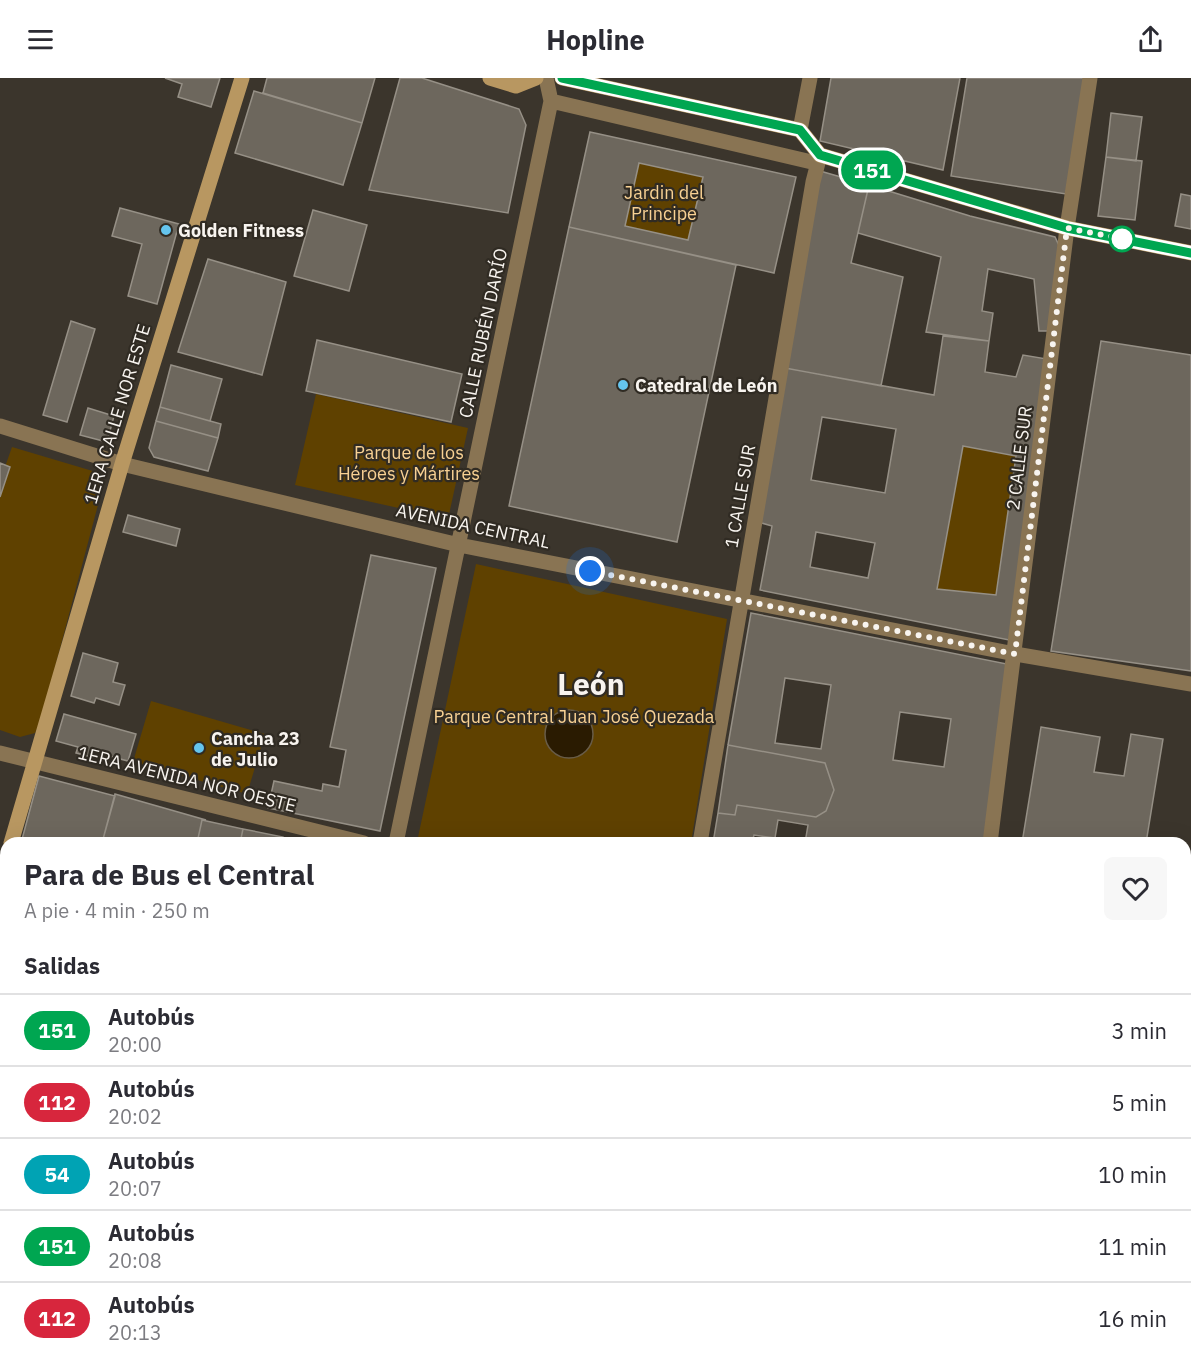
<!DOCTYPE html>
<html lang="es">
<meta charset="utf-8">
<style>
:root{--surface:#fff;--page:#f7f7f7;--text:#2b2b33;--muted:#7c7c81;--line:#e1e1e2}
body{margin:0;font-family:"IBM Plex Sans",sans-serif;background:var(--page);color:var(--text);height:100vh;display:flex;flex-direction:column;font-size:22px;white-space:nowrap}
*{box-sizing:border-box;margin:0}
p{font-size:20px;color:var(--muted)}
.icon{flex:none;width:33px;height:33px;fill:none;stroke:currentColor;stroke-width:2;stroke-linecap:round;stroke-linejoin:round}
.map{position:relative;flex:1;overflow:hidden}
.panel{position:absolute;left:0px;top:759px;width:1191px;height:530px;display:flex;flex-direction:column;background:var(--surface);border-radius:18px 18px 0 0;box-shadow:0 6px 24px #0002}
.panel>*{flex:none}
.badge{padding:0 12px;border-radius:20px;font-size:21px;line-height:39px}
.you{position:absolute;width:30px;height:30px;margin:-15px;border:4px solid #fff;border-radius:50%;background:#1a73e8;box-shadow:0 0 0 9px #1a73e833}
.map>.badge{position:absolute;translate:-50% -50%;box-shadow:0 0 0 3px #fff}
h2{padding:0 24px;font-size:22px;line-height:54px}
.round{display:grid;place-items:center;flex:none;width:63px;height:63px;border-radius:9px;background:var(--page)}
.headline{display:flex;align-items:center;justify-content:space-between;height:102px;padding:0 24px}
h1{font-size:28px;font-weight:800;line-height:45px}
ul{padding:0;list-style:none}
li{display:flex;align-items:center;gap:18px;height:72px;padding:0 24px;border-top:2px solid var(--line)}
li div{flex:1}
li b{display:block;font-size:22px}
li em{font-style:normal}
li .badge{min-width:66px;font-weight:700;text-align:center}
header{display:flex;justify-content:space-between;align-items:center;height:78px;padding:0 24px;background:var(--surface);font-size:27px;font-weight:800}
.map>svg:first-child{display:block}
.green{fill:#5f4100}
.water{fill:#2a1b01;stroke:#685c48;stroke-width:1.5}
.building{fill:#6d675d;stroke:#969086;stroke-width:1.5;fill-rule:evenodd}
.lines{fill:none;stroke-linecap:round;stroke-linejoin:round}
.street{stroke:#897453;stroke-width:15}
.secondary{stroke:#b89761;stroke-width:15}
.line-casing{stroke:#fff;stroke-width:14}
.line{stroke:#00a651;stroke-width:9}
.walk{stroke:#f8f4ef;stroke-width:6;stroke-dasharray:0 10.8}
.poi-dot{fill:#65c5ee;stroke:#302b23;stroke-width:2}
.stop-dot{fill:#fff;stroke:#00a651;stroke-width:3}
.labels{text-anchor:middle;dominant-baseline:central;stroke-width:4.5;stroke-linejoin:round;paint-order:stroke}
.park-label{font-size:18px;fill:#f8d193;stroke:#302b23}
.poi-label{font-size:18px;font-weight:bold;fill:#f8f4ef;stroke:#302b23;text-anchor:start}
.street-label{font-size:18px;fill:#f8f4ef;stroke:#302b23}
.town-label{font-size:30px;font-weight:bold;fill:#f8f4ef;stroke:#302b23}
</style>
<header><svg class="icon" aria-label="menu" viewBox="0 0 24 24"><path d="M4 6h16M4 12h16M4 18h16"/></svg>Hopline<svg class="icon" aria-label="share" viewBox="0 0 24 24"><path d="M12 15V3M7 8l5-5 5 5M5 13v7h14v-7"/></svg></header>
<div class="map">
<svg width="1191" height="1288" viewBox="0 0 1191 1288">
<rect width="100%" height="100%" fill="#3b352c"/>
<path class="green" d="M639,85L703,99L688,162L625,148Z
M316,316L468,350L448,441L295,407Z
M963,368L1016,378L996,517L937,511Z
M12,369L96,394L102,400L103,408L41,642L35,655L20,659L0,652V403Z
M476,486L727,541L691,765L417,764Z
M151,623L265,656L247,716L133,684Z"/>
<path class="water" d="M545 656a24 24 0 1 1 48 0a24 24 0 1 1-48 0Z"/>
<path class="building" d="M165,0H220L211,29L178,19L182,6Z
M267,0H375L362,45L263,15Z
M400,0H422L519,31L526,47L508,135L369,112Z
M831,0H960L943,92L820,63Z
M967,0H1085L1066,116L951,98Z
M254,13L362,45L343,107L235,75Z
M1111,35L1142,39L1136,83L1106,79Z
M590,54L796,99L774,195L569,149ZM639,85L703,99L688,162L625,148Z
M1106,79L1142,83L1135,142L1098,138Z
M820,93L869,107L851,185L903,199L881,308L785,290Z
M869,107L970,138L1055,159L1062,174L1053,253H1039L1034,201L988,191L982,233L993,235L989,263L926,254L941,179L858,155Z
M1181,116L1191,118V151L1175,148Z
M120,130L179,146L157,226L128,218L142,166L112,158Z
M313,132L367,147L349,213L294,198Z
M569,149L736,187L677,464L509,428Z
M208,181L286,204L262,297L178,274Z
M71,243L95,251L67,344L43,337Z
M943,258L989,263L985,294L1016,299L1023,277L1053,282L1019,564L760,512L772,448L758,444L785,290L934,317ZM822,339L896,351L885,415L811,402ZM963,368L1016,378L996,517L937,511ZM816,454L875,465L868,500L810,489Z
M317,262L462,296L451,344L306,313Z
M1101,263L1191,277V593L1051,573Z
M171,287L222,301L210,343L160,329Z
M160,329L221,346L218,360L156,343Z
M88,330L114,338L107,364L80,357Z
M156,343L218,360L208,393L154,379L149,370Z
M0,385L10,389L0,419Z
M128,437L180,451L176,468L123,454Z
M371,477L436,490L380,753L268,730L274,703L322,713L323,706L339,709L346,672L330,669Z
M751,535L1017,588L994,765H805L808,747L778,742L775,760L754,757L752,765H713L718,735L735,737L737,727L816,739L826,733L834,712L825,685L728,667ZM785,600L831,607L821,671L775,665ZM900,634L951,641L944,689L893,682Z
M83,575L118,585L113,604L125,607L119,627L96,620L94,625L71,618Z
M64,636L136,656L128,683L105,677L103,682L76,675L78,669L56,663Z
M1041,649L1100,659L1094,694L1124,698L1131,656L1163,661L1146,765H1022Z
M728,667L825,685L834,712L826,733L816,739L737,727L735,737L718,735Z
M39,698L115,718L102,765H21Z
M115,716L206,742H202L197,765H102Z
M202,742L243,751L240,765H197Z
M243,751L283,759L282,765H240Z
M0,835L6,836V940L0,939Z
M0,939L6,940V975L0,997Z
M6,986V1016L0,1014Z
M0,1014L6,1016V1076L0,1074Z
M0,1081L6,1083V1118L0,1116Z
M0,1122L6,1123V1132L0,1153Z
M0,1217L6,1219V1282H22L21,1288H0Z
M47,1282H102L101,1288H46Z
M102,1282H174L173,1288H101Z
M174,1282H223L222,1288H173Z
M223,1282H264L262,1288H222Z
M264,1282H281L284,1288H262Z
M507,1282H623L622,1288H542Z
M805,1282H853L852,1288H804Z
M853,1282H900V1288H852Z
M325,1283L349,1288H324Z"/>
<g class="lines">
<path class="street" d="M551,23L816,85
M800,52L810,0
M0,348L122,386L459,467L1015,576L1191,606
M0,675L364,765
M396,765L551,23L546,0
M700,765L813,104L820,77
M990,765L1067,150L1090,0
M1185,998L1191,966
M634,1288L635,1282
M906,1288L907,1282
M1138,1288L1139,1282"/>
<path class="secondary" d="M490,0L516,8L536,0
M562,0L800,52L820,77L1067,150L1191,175
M11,765L122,386L242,0
M0,804L6,783
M0,1202L6,1204
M419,1282L451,1288
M298,1288L300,1282"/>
</g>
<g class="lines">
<g class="line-casing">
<path id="line" d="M562,0L800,52L820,77L1067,150L1191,175"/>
</g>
<use href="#line" class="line"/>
<path class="walk" d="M590,493L1015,576L1067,150L1129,162L1122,161"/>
</g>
<g class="poi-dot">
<circle cx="166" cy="152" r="6"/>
<circle cx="623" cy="307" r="6"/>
<circle cx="199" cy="670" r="6"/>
</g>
<circle class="stop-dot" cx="1122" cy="161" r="12"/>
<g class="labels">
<g class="park-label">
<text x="664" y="114">Jardin del<tspan x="664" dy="21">Principe</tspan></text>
<text x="409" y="374">Parque de los<tspan x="409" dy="21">Héroes y Mártires</tspan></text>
<text x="574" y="638">Parque Central Juan José Quezada</text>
</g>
<g class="poi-label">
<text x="178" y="152">Golden Fitness</text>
<text x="635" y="307">Catedral de León</text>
<text x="211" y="660">Cancha 23<tspan x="211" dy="21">de Julio</tspan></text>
</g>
<g class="street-label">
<text transform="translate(483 255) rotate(-78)">CALLE RUBÉN DARÍO</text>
<text transform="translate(117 336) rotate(-73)">1ERA CALLE NOR ESTE</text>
<text transform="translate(1019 380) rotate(-83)">2 CALLE SUR</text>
<text transform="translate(740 418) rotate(-80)">1 CALLE SUR</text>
<text transform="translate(473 448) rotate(12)">AVENIDA CENTRAL</text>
<text transform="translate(187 701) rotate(14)">1ERA AVENIDA NOR OESTE</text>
</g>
<g class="town-label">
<text x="591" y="605">León</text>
</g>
</g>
</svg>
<div class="you" style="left:590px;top:493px"></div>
<b class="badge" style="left:872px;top:92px;background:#00a651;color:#fff">151</b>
<section class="panel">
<div class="headline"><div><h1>Para de Bus el Central</h1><p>A pie · 4 min · 250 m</p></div><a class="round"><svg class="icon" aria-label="heart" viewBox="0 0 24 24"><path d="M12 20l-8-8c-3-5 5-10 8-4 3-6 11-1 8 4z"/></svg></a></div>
<h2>Salidas</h2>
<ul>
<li><span class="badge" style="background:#00a651;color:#fff">151</span><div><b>Autobús</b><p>20:00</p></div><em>3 min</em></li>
<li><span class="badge" style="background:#d7263d;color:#fff">112</span><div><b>Autobús</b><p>20:02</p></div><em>5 min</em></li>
<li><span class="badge" style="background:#00a3b4;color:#fff">54</span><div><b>Autobús</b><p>20:07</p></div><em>10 min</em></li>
<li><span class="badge" style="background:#00a651;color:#fff">151</span><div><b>Autobús</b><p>20:08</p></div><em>11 min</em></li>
<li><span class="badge" style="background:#d7263d;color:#fff">112</span><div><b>Autobús</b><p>20:13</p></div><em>16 min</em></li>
</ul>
</section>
</div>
